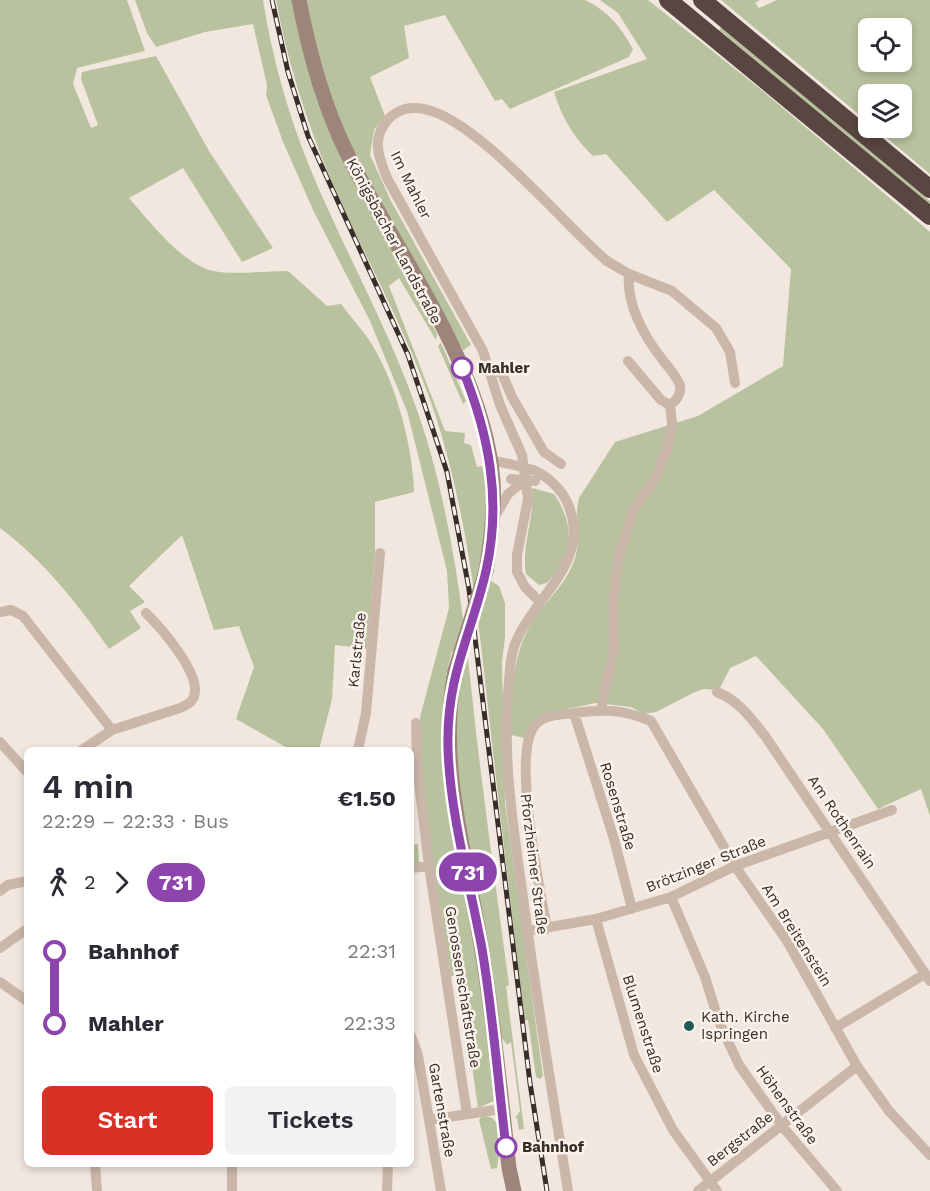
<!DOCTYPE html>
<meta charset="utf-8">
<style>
:root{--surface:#fff;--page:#f2f2f3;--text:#2b2b33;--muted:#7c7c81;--accent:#d93025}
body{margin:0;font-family:"Work Sans",sans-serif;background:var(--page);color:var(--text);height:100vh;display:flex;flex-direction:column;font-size:22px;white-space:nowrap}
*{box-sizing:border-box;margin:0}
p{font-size:20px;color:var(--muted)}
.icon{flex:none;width:33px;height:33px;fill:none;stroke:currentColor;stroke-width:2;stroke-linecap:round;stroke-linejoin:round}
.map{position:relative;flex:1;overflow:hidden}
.drawer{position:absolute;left:24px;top:747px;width:390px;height:420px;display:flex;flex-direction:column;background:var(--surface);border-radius:9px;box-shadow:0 3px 9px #0003}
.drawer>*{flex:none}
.badge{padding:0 12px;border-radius:20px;font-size:21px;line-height:39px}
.controls{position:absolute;left:858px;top:18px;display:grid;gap:12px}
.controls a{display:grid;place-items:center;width:54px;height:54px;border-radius:9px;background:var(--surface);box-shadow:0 3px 9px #0003;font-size:30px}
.map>.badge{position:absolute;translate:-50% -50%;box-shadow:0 0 0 3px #fff}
.legs{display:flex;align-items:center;gap:9px;height:66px;padding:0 18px;font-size:20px}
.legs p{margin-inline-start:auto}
.overview{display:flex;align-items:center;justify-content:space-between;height:102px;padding:0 18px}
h1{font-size:33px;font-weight:600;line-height:45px}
.action{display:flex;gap:12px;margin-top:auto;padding:12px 18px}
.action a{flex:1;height:69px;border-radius:9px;background:var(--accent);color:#fff;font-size:24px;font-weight:600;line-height:69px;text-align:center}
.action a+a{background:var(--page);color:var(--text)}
ul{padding:0 18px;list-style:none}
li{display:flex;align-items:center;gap:21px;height:72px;font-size:22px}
li i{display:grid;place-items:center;width:9px;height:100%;margin:0 8px;background:currentColor}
li i::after{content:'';width:15px;height:15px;margin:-8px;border:4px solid;border-radius:50%;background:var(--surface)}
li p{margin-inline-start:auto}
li:first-child i{background:linear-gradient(#0000 50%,currentColor 0)}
li:last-child i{background:linear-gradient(currentColor 50%,#0000 0)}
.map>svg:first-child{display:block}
.green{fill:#b8c29e;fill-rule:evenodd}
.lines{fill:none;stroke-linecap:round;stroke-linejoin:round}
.street{stroke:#cbb7aa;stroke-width:10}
.secondary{stroke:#9e857b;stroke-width:15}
.highway{stroke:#594641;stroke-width:18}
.rail-casing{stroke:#382d29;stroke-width:5}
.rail{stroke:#faf2eb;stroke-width:3;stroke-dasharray:9;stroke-linecap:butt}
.street-bridge{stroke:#cbb7aa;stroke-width:10}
.secondary-bridge{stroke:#9e857b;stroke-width:15}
.line-1-casing{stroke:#fff;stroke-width:14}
.line-1{stroke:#8e44ad;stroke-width:9}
.stop-1-dot{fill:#fff;stroke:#8e44ad;stroke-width:3}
.poi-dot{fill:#1f5a59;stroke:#faf2eb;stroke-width:2}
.labels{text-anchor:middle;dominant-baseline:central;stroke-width:5;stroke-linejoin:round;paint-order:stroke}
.street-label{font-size:15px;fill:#382d29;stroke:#faf2eb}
.stop-label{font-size:15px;font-weight:bold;fill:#382d29;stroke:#faf2eb;text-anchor:start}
.poi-label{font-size:15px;fill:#382d29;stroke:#faf2eb;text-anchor:start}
</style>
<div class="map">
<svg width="930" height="1191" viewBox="0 0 930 1191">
<rect width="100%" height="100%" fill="#f2e7de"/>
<path class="green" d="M0,0H127L145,51L77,68L73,84L91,128L98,125L81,79L82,72L156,56L209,151L273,248L242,262L183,168L129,198C149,221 182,264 213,271C231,275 268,271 288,271L327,306L341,304C349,315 359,326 367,337C394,375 413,445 414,492L375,502V551L367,649L335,645L332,699L319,750H291L236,719L254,667L239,626L214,630L182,535L129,586L145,602L130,611L141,628L109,649C78,604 44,561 0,528Z
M135,0H263C272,57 288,114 310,168C348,260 396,340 426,437C456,536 466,638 477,741C487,822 498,904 509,985L506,986L524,1129L519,1130L517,1118H515L520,1111L511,1042L507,1045L499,1034L487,953L458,793L453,727L459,679H461L468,658L452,651L446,675L449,676C437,759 456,830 470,911C481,969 489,1028 495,1087L494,1101L478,1108L459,976H451L433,873L421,773L420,717L449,608L447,571L407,411L370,321L314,212L283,142L266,95L267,85L253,24L205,32L156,47L147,33Z
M276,0H292L339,151L437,334L436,340L399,278L389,286L445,431L465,433L464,443L471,445L477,467L482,466C493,501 486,537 478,572L499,586L505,603V638L502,662L505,804L543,1076L540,1079L536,1077L528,1020L524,1021C513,922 501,823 490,725C478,616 468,515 434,411C406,328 362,253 328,173C305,116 287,60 276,0Z
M303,0H585C609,12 620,26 633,49L629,57L510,109L502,99L495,101L445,15L404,26L409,58L370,77L385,116L374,130L370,155L391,201L471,345L463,350L378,201L332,109Z
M600,0H648L759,88L930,232V816L921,789L878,809L823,729L756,656L730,668L719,690L703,689L693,693L656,712L644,714L631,707L596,703L542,714L524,738L511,735C512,693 511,650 537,615C549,598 564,585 572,566C584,539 573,522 579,498L615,442L698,416L783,366L791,269L714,190L667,222L606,154L593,156C574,138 562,118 554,92L647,59L618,13Z
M721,0H760L755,3L759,8L777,0H930V174L875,128H902V94H868V122ZM868,28H902V62H868Z
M721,27L930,201V205L719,30Z
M441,343L466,401L463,404L438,346Z
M532,488L554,494C576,526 573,554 547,583L539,585L526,574C521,545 535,518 532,488Z
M418,844L419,863L411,864V845Z
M482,1116L491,1117C506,1129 499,1153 497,1168L491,1169L479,1120Z"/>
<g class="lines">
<path class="street" d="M628,361L661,400L670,405C677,400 681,395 680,386C678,377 667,366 662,359C644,336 626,304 629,274
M491,373L501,371L512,397L544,452L561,464
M490,460L510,464
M533,470C548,476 562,490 568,504C591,560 539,593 518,637C511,651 510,667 509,681C502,751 512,821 522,890C535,991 552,1091 568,1191
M495,516L508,494L525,480
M540,602L525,587L517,572V555L528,499L522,455L500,405L483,351L387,178C380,160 372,142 384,125C390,115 401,108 414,108C468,106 564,226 607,261L629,274L672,291L716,328L730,352L735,383
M0,612L11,610L23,616L112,730
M717,692C739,701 750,717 765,736L930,981
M601,710L614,647V595L618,560L634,508L656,478L669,442L672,424L670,405
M574,713L614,839L632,909
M416,723L417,766L429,866L467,1114
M0,742L27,772
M82,750L112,730L180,708C186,705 192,703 194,696C202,674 160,627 146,613
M358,750L366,713L380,553
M411,868L429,866
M0,891L8,885L27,881
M671,897L705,977L719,1022L739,1065L782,1126L837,1191
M596,919L634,1055L673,1130L717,1191
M547,929C540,889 513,760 533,728C542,714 560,715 574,713C605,709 621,709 651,721L735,866L787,941L857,1066L889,1111L930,1155
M527,931L596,919L671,897L735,866L892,810
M0,948L27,929
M0,982L27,1001
M835,1028L925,974
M411,1036L418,1055L441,1191
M429,1120L501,1109
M95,1164L97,1191
M232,1191V1164
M387,1191L388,1164
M698,1191L857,1066"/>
<path class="secondary" d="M299,0C309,52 323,104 346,151C396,254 484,366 493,481C495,511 491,541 486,571
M455,671C437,765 467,858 482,951C494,1023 501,1096 509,1168L514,1191"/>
<path class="highway" d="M668,0L930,216
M702,0L930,189"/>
<g class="rail-casing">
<path id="rail" d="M272,0L288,72L308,136L408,355L447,472L469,589L530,1083L547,1191"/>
</g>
<use href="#rail" class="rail"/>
<path class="street-bridge" d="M510,464L533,470
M511,479L535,481"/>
<path class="secondary-bridge" d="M455,671L486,571"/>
</g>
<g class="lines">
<g class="line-1-casing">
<path id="line-1" d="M462,368C489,434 502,500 486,571C471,636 446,676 448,748C450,815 470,883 482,949C493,1015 498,1081 506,1147"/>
</g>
<use href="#line-1" class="line-1"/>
</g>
<g class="stop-1-dot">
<circle cx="462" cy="368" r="10"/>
<circle cx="506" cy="1147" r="10"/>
</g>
<circle class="poi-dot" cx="689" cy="1026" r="6"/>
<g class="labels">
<g class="street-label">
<text transform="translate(411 185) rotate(64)">Im Mahler</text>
<text transform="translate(394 241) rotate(62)">Königsbacher Landstraße</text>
<text transform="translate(357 650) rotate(-84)">Karlstraße</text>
<text transform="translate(618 806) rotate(73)">Rosenstraße</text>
<text transform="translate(842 822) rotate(56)">Am Rothenrain</text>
<text transform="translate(534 864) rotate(83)">Pforzheimer Straße</text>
<text transform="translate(706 864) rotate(-22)">Brötzinger Straße</text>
<text transform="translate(797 935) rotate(58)">Am Breitenstein</text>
<text transform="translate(463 987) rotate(81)">Genossenschaftstraße</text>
<text transform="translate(643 1024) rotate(72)">Blumenstraße</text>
<text transform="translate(787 1105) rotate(54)">Höhenstraße</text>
<text transform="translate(442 1110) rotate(80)">Gartenstraße</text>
<text transform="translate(740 1139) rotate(-38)">Bergstraße</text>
</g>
<g class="stop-label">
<text x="478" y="368">Mahler</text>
<text x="522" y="1147">Bahnhof</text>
</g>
<g class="poi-label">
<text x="701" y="1017">Kath. Kirche<tspan x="701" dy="17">Ispringen</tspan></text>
</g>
</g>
</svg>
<div class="controls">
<a><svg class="icon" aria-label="locate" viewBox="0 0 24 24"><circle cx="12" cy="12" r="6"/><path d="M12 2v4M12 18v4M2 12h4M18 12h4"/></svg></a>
<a><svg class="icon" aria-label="layers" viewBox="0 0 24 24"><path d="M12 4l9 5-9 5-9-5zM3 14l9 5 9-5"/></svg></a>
</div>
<b class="badge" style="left:468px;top:872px;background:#8e44ad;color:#fff">731</b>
<section class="drawer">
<div class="overview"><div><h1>4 min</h1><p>22:29 – 22:33 · Bus</p></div><b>€1.50</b></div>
<div class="legs"><svg class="icon" aria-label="walk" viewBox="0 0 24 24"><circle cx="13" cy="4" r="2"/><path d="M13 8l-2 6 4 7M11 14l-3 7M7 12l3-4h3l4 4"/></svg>2<svg class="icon" aria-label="forward" viewBox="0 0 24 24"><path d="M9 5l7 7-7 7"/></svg><b class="badge" style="background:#8e44ad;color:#fff">731</b></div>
<ul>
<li><i style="color:#8e44ad"></i><b>Bahnhof</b><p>22:31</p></li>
<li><i style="color:#8e44ad"></i><b>Mahler</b><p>22:33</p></li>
</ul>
<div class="action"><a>Start</a><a>Tickets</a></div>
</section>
</div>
